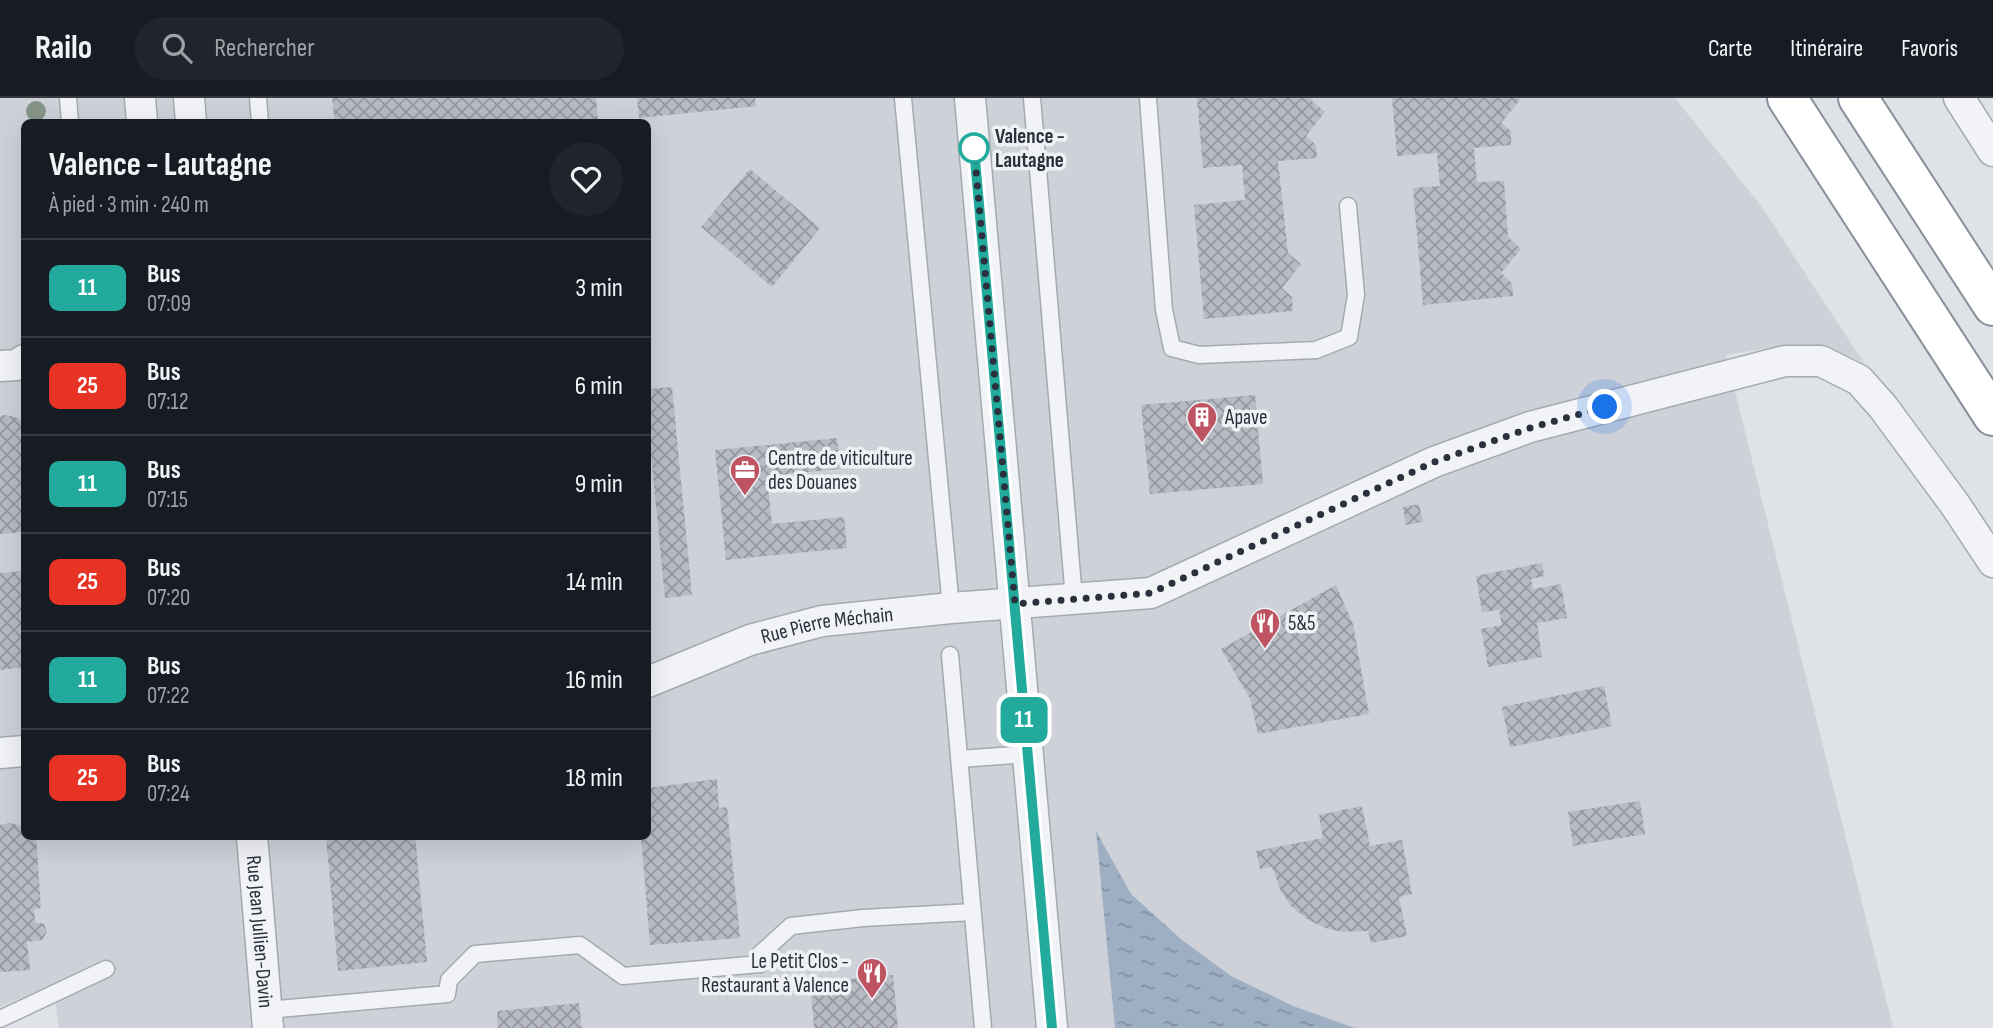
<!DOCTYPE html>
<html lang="fr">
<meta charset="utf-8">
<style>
:root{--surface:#171b24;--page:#20242c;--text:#f1f3f6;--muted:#9ea1a6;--line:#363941}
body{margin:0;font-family:"Sofia Sans Condensed",sans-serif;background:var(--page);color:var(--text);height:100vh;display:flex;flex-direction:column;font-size:26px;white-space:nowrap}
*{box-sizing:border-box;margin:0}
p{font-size:23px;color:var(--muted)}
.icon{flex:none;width:38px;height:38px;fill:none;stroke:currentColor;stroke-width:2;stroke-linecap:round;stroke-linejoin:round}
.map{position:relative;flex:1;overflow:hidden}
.panel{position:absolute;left:21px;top:21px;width:630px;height:721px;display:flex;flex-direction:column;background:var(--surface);border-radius:10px;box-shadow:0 7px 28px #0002}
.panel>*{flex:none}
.badge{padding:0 14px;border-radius:10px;font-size:24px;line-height:46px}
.you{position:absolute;width:35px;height:35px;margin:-18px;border:5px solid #fff;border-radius:50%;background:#1a73e8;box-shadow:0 0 0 10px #1a73e833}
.map>.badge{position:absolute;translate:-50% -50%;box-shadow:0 0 0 4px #fff}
.round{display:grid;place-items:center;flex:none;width:74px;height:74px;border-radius:37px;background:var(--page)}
.head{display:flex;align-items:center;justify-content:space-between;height:119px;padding:0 28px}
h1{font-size:33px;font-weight:700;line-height:52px}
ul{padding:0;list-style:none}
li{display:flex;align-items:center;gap:21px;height:98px;padding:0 28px;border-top:2px solid var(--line)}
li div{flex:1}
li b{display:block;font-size:26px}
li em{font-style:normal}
li .badge{min-width:77px;font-weight:700;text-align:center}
header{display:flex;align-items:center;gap:42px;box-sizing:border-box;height:98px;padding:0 35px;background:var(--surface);border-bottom:2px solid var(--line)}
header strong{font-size:33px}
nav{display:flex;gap:38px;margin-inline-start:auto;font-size:24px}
.search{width:490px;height:63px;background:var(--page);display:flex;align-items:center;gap:18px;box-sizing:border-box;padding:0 24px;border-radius:38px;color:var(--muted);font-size:26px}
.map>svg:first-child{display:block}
.built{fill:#ced1d8;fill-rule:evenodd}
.water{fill:url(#water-ripples)}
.building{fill:url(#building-cross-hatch)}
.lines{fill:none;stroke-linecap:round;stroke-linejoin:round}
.lane-casing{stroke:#a5a9b0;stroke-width:19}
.street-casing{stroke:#a5a9b0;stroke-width:33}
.highway-casing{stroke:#89909c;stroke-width:42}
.lane{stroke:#f2f3f6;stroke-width:16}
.street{stroke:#f2f3f6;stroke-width:30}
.highway{stroke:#fff;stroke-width:38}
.tree{fill:#869587}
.line-casing{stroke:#fff;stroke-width:16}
.line{stroke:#22aa9d;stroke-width:10}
.walk{stroke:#2a303c;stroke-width:7;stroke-dasharray:0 12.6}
.stop-dot{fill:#fff;stroke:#22aa9d;stroke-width:3.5}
.labels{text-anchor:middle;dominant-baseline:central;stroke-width:7;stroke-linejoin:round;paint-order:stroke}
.stop-label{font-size:21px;font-weight:bold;fill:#2a303c;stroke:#eff1f5;text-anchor:start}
.poi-label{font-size:21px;fill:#2a303c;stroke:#eff1f5;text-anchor:start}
.street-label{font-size:21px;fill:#2a303c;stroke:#eff1f5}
</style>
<header>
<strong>Railo</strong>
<div class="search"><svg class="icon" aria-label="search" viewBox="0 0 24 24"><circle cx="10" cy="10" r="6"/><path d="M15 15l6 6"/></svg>Rechercher</div>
<nav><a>Carte</a><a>Itinéraire</a><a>Favoris</a></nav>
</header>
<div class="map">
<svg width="1993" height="930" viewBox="0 0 1993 930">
<defs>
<pattern id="water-ripples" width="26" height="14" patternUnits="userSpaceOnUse" patternTransform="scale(1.75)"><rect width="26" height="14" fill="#9fafc3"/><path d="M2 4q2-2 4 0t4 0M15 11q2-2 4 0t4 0" fill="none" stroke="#828fa0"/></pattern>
<pattern id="building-cross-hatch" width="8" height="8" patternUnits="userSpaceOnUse" patternTransform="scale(1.75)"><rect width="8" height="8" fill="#b7bbc3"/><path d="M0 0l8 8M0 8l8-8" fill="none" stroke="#9598a0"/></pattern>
</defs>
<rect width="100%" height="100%" fill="#dfe2e7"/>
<path class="built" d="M0,0H1675L1761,108L1864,265L1826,247H1790L1726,257L1893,930H59L53,886L0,909ZM24,24H648V738H24Z"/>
<path class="water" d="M1096,733L1131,796L1182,842L1231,878L1293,908L1355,930H1115Z"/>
<path class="building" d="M332,0H596L598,24H335Z
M637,0H755L756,8L639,20Z
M1197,0H1311L1312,3L1325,14L1306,38L1316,47L1317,60L1278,63L1288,155L1301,166L1282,190L1292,199L1293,213L1204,221L1194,107L1245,102L1242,67L1203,70Z
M1392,0H1518L1520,2L1501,25L1511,33V47L1474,50L1477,84L1504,83L1508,139L1521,151L1501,175L1512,185L1513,198L1423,207L1413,90L1440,88L1437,55L1397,58Z
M750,71L820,130L772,189L701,129Z
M672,289L692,497L665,500L648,325V291Z
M1255,297L1263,386L1150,396L1141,307Z
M5,317L16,319L24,324V434L0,436V318Z
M837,340L840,371L767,378L772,426L844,419L847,450L726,462L715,352Z
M1419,406L1423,424L1406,427L1403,409Z
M1542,465L1544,478L1531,481L1533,491L1561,486L1567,520L1537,525L1542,559L1488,569L1481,531L1502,527L1499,512L1482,514L1476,478Z
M24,473V569L0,572V475Z
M1336,487L1353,526L1369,616L1258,636L1250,601L1221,551Z
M1604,588L1612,628L1510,649L1502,609Z
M717,681L719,710L727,709L740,840L650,847L641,738H648V690Z
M1640,703L1645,736L1573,748L1568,714Z
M1362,708L1370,748L1402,742L1412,796L1399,799L1407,838L1371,845L1368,833L1342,834L1325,830L1307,821L1291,808L1281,793L1272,769L1260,771L1256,753L1323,740L1319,717Z
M7,724L24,729V738H36L41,810L34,811L35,824L44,826L47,834L42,842L27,844L30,872L0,874V727L7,726Z
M326,738H415L427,864L338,873Z
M893,877L898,930H814L810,885Z
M579,905L582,930H498L497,913Z"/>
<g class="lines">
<g class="lane-casing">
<path id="lane" d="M68,0L70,24
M258,0L260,24
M903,0L951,510
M1032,0L1074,501
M1148,0L1164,212L1172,250L1199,257L1316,252L1349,239L1356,197L1348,108
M950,557L983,930
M959,661L1027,656
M267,912L447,896L449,882L475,856L580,847L623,878L760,866L759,857L791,828L863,820L973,814
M0,921L106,871"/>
</g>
<g class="street-casing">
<g id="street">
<path d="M140,0L142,24"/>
<path d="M189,0L191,24"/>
<path d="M970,0L1052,930"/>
<path d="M1959,0L1993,53"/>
<path d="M0,268L17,267L24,262"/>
<path id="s1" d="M648,584L750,542L822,523L951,510L1151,495L1434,364L1530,329L1785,263H1821L1859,282L1883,309L1956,408L1993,464"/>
<path d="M0,655L24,653"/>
<path id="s2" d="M252,738L268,930"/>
</g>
</g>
<g class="highway-casing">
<path id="highway" d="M1787,0L1993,318
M1858,0L1993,208"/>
</g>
<use href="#lane" class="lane"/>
<use href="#street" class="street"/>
<use href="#highway" class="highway"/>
</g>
<circle class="tree" cx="36" cy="13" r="10"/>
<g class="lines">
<g class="line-casing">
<path id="line" d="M974,50L1052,930"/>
</g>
<use href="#line" class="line"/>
<path class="walk" d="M974,50L1015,506L1151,495L1434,364L1530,330L1605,309"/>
</g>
<defs>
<g id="building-pin" transform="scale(1.575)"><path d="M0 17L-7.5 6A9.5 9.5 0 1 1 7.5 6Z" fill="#be5361" stroke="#eff1f5"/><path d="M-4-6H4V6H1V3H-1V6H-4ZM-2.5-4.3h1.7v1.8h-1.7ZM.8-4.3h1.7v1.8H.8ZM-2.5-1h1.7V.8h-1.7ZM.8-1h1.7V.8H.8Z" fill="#fff"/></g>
<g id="office-pin" transform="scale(1.575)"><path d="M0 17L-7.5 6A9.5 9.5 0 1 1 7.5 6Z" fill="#be5361" stroke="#eff1f5"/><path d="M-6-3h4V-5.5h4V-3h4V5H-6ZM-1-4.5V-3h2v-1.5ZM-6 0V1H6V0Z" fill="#fff"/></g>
<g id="restaurant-pin" transform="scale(1.575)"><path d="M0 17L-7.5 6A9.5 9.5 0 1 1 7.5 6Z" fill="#be5361" stroke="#eff1f5"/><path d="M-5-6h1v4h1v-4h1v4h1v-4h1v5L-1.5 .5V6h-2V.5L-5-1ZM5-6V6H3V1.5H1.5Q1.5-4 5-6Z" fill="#fff"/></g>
</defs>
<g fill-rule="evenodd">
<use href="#building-pin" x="1202" y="319"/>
<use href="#office-pin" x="745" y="372"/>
<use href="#restaurant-pin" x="1265" y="525"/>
<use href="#restaurant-pin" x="872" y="875"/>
</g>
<circle class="stop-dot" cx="974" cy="50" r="14"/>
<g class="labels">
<g class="stop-label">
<text x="995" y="38">Valence -<tspan x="995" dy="24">Lautagne</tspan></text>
</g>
<g class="poi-label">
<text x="1225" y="319">Apave</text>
<text x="768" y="360">Centre de viticulture<tspan x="768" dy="24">des Douanes</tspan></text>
<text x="1288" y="525">5&amp;5</text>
<text x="849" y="863" text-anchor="end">Le Petit Clos -<tspan x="849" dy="24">Restaurant à Valence</tspan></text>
</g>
<g class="street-label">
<text stroke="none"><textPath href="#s1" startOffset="189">Rue Pierre Méchain</textPath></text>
<text stroke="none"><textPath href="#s2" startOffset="96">Rue Jean Jullien-Davin</textPath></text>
</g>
</g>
</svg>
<div class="you" style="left:1605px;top:309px"></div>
<b class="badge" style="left:1024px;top:622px;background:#22aa9d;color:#fff">11</b>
<section class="panel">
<div class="head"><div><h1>Valence - Lautagne</h1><p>À pied · 3 min · 240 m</p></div><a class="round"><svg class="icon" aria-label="heart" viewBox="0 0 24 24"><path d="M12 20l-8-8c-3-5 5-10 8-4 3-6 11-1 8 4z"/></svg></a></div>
<ul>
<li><span class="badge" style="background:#22aa9d;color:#fff">11</span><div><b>Bus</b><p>07:09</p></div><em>3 min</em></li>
<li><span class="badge" style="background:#e63323;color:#fff">25</span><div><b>Bus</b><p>07:12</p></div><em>6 min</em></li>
<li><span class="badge" style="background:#22aa9d;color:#fff">11</span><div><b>Bus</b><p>07:15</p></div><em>9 min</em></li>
<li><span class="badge" style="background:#e63323;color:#fff">25</span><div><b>Bus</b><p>07:20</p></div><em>14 min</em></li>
<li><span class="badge" style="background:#22aa9d;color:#fff">11</span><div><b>Bus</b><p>07:22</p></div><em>16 min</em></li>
<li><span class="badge" style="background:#e63323;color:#fff">25</span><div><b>Bus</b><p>07:24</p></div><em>18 min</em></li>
</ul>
</section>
</div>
